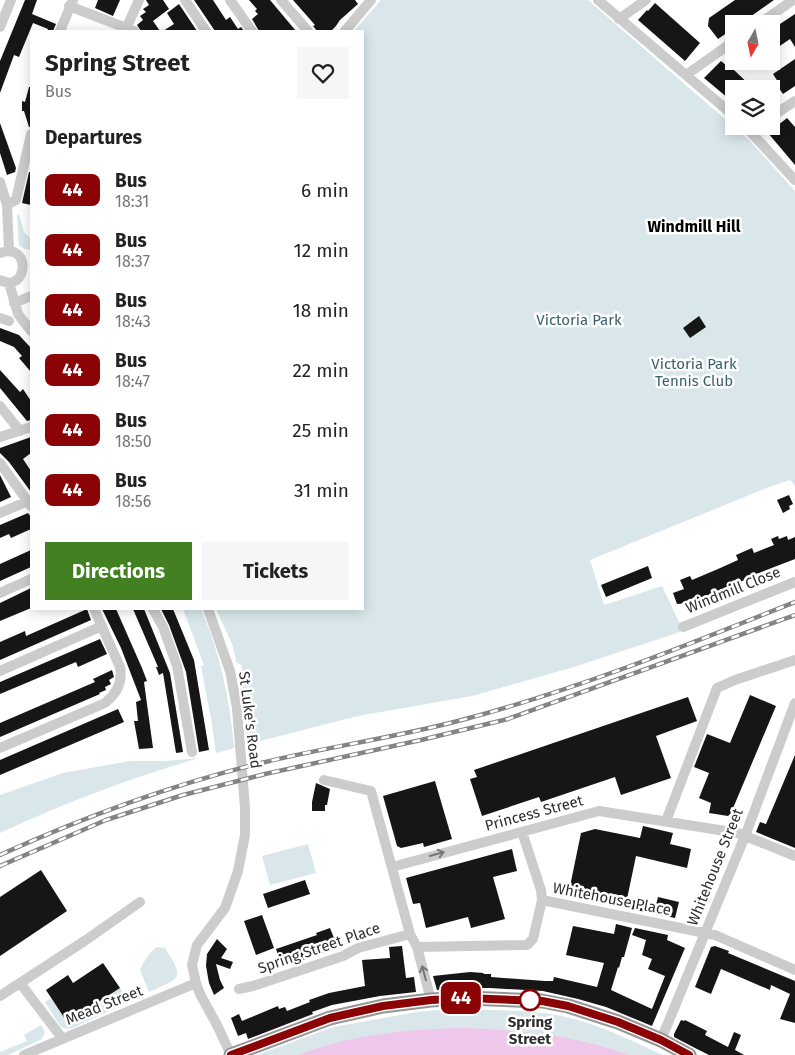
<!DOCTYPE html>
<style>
:root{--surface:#fff;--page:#f6f6f6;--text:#222;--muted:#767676;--accent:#438022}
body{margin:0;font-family:"Fira Sans",sans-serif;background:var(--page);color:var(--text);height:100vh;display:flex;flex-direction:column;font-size:19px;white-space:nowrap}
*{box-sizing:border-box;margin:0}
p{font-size:16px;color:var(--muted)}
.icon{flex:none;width:28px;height:28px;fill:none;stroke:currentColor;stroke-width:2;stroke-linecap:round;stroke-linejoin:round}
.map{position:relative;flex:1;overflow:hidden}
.drawer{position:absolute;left:30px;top:30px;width:334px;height:580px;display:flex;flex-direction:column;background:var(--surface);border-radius:0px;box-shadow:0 2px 12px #0003}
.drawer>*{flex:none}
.badge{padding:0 10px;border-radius:8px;font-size:18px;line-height:32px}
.needle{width:32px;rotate:189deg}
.buttons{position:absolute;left:725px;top:15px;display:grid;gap:10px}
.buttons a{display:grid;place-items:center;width:55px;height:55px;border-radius:0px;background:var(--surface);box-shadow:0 2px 12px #0003;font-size:25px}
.map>.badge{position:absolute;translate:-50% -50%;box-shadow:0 0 0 2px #fff}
h2{padding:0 15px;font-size:19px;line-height:45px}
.round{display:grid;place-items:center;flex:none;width:52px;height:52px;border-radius:0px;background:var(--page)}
.head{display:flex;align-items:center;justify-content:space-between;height:85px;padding:0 15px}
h1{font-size:24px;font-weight:700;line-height:38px}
.primary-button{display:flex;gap:10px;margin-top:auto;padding:10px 15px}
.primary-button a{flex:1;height:58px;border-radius:0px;background:var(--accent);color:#fff;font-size:20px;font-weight:700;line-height:58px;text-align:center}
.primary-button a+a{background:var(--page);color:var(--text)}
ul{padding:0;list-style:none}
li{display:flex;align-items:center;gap:15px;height:60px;padding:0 15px}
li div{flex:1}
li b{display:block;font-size:19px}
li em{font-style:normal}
li .badge{min-width:55px;font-weight:700;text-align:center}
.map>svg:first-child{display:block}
.green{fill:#d9e7eb}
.water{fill:#efc7ea}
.building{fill:#161616}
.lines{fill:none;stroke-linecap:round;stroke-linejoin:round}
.minor{stroke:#ccc;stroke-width:10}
.highway{stroke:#969696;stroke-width:15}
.rail-casing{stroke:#848484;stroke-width:4.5}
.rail{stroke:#fff;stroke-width:2.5;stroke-dasharray:8;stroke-linecap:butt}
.oneway{stroke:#767676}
.line-casing{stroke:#fff;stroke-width:11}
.line{stroke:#8b0304;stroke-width:8}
.stop-dot{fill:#fff;stroke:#8b0304;stroke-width:2.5}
.labels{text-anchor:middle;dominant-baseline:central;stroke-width:5;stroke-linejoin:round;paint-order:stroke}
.park-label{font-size:15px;fill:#38616f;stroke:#fff}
.street-label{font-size:15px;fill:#2f2f2f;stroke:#fff}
.stop-label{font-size:15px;font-weight:bold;fill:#2f2f2f;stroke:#fff}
.neighbourhood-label{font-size:16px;font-weight:bold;fill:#000;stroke:#fff}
</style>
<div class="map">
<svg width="795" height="1055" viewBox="0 0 795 1055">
<rect width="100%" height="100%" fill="#fff"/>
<path class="green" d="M381,0H588L750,141L795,191V486L790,480L769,487L590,560L604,605L662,586L679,622L683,627L680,632L574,667L472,696L358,716L248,744L239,684L240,678L243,673L241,665L236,662L233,646L216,609H362V31H354Z
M19,214L24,232L31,239V250L24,249L19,245L17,216Z
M183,609H201C220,653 230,700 234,748L216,753L212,724L201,666L204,665Z
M199,758C131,778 64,803 0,833V795L63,773L130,761H164Z
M308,844L316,873L270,885L262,856Z
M157,947L165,948C185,979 181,978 149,992L140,970C142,964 151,950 157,947Z
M120,988L129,1002L70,1029L63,1028L60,1026L45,1002L51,998L67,1022Z
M448,1009C488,1011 531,1008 570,1018C603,1026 632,1041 663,1055H257L333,1027L417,1012Z
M41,1025L45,1032L42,1039L8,1055H0V1052L27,1041L24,1035Z"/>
<path class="water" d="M462,1028C518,1030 575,1035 628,1055H298C350,1035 406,1029 462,1028Z"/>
<path class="building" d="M25,0H37L32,14L56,24L53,31H47L48,29L33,23L19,57L14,55L0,93V61Z
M98,0H120L113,16L95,8Z
M146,0H163L169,9L153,21L160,31H141L137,25L143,20L140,16L146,12L143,9L149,5Z
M194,0H213L226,20L230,17L238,29L241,27L244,31H215Z
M249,0H270L296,31H259L252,19L258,14L255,11L257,9Z
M293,0H355L358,4L340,20L336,26L331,31H317L313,26L315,25Z
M735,0H774L740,24H734V28L718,39L708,26L709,18Z
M655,3L700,43L685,61L638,20L647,10L648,11Z
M179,4L197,31H163L174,24L167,13Z
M795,14V47L790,39L771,52V30Z
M795,59V86L783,94L776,84L778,82L773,74Z
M721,61L727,66L730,61H741L734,70L754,89H734V103L704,78Z
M29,87H31V127H29L24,111H22V101L25,102Z
M787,118L795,127V165L768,133Z
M0,123L16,168L15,172L7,175L0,153Z
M29,172H31V205L22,203Z
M699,316L706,327L690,338L683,328Z
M0,328L19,335L31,348V372L19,358L22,356L14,347L0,341Z
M0,370L20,392L23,389L31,401V420L27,421L0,388Z
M31,437V453L23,459L31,471V492L9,462L0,453V448Z
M0,475L11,497L0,502Z
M789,495L793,504L789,506L790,509L783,513L777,500Z
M28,513L31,517V529L11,538L9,534L0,538V525Z
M778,536L779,539L787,536L788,540L795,537V559L759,573L746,576L747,579L701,598L702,602L691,606L689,603L677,604L673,593L684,589L680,580L690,576L692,580L718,569L738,560L736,555L752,548L754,553L774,545L771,539Z
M31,550V567L0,581V564Z
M648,566L652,578L606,597L601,585Z
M31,588V608L0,621V603Z
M87,609L91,620L0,660V642L25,631L26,636Z
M102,609H116L142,668L147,681L144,682L153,748L139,749L134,721H138L136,702L141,700L121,648Z
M133,609H144L170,673L183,752L176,753L163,673L159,675L156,667H158Z
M161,609H173L194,660L209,750L199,752L186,672L169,625Z
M100,639L107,654L78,667L76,662L0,694V682Z
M112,670L114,677L109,680L111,684L105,687L106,690L99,693L100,694L0,737V723L95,682L93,679Z
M750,695L776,706L731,813L728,816L709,813L711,803L699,798L709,773L694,767L707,734L730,743Z
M688,697L697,721L656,736L671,778L621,795L615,777L541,802L539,797L482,816L470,779L477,777L474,770Z
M118,709L124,722L0,775V760Z
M795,755V848L756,832L760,822L766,824Z
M435,781L452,839L424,847L423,843L401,848L397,846L383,796Z
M316,783L330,789L327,805H325V811H312V802Z
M643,826L673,833L670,844L691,849L687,868L636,856L627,899L656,905L658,897L679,902L675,918L568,896L581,833L595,829L640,838Z
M512,849L517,871L493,877L505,919L471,928L468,917L426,928L420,903L413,904L406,878Z
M41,870L67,911L0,956V897Z
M305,880L310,894L268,908L263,894Z
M262,915L274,948L256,955L244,921Z
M616,924L632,928L624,957H622L619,968L618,967L611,990L652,1009L665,976L648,969L652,959L642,955L646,940L632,935L635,928L668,935L667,940L685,948L652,1026L606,1007L578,999L543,991L490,988H459L437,990L433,976L470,972L484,973L483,974H491V977L545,981H553L554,977L597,987L604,963L566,955L573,926L614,934Z
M330,928L338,948L282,967L276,949L317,935L316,933Z
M217,939L227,949L221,958L233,962L230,969L216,964L220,980L224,988L214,995L209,983L206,966L207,954Z
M402,946L406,978L414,977L416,992L380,996L332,1005L312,1012L313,1014L248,1039L246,1033L238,1036L231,1018L239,1014L242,1021L278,1006L279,1009L285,1007L287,1011L310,1002L309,1000L312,999L329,993L365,986L362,960L390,958L389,947Z
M715,946L729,951L728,953L795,981V1023L780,1019L790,994L771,985L770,990L721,969L711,994L695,987L711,947Z
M103,963L120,988L67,1022L46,990L68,975L73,983Z
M681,1020L684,1021L685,1020L707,1031L705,1035L728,1047L734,1032L741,1035L735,1050L744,1055H709L695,1048L674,1037V1034Z"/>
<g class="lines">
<path class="minor" d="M185,0L206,31
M230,0L252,31
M281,0L308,31
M598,0L734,116
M69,6L134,31
M619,19L646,0
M759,24L793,0
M0,27L11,0
M60,31L73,0
M125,31L139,0
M345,31L371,0
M686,75L734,41
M771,117L795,101
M745,126L795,180
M0,182L7,205L9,251
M7,205L16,200L31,134
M0,253C32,241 28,295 0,280
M9,283L18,314L31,331
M14,303L31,296
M0,318L9,321
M0,406L20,431
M0,437L31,427
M0,463L31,506
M0,513L28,501
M0,593L31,579
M153,609L163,627L177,666L192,752
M208,609L230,671L237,708L245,807V835L238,871L225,908L197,945L192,965L196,983L200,994L217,1025L231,1055
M683,627L795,582
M0,671L102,626
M0,748L105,703C116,694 123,682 120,667L94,609
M324,780L371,791L410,934L417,947L431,1000
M666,821L717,688L735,680L795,660
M392,867L599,811L738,833L795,856
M542,900L715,935L795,970
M417,947L527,945L533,939L542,900L541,890L522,832
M20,983L62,1038
M239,989L253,986L343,956L358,948L410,934
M0,996L86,940L140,902
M661,1040L745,836L795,703
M24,1055L196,983"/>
<path class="highway" d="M231,1055L330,1018L383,1006L431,1000L467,998L542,1001L568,1006L618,1022L661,1040L689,1055"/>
<g class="rail-casing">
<path id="rail" d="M0,855C84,817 171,785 261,763C326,747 393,738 458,721C573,691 685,646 795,602
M0,866L106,820L183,795L265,774L421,740L508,719L795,615"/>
</g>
<use href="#rail" class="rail"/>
</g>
<defs><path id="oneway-shaft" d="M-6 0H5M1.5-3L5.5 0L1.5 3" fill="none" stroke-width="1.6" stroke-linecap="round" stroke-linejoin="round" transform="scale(1.25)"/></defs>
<g class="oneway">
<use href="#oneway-shaft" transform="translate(437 854) rotate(-16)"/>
<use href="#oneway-shaft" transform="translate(424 973) rotate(-105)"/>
</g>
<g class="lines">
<g class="line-casing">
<path id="line" d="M231,1055L330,1018L383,1006L431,1000L467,998L542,1001L568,1006L618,1022L661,1040L689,1055"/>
</g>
<use href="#line" class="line"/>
</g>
<circle class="stop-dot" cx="530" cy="1000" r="10"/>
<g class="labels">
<g class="park-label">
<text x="579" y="320">Victoria Park</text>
<text x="694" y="364">Victoria Park<tspan x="694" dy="17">Tennis Club</tspan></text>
</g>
<g class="street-label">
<text transform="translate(733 590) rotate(-22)">Windmill Close</text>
<text transform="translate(250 720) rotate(83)">St Luke's Road</text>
<text transform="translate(534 813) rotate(-15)">Princess Street</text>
<text transform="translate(715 867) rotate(-68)">Whitehouse Street</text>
<text transform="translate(612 899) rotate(11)">Whitehouse Place</text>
<text transform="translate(319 948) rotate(-19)">Spring Street Place</text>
<text transform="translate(104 1005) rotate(-22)">Mead Street</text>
</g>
<g class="stop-label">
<text x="530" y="1022">Spring<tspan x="530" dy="17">Street</tspan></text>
</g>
<g class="neighbourhood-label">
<text x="694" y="226">Windmill Hill</text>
</g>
</g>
</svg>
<div class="buttons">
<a><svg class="needle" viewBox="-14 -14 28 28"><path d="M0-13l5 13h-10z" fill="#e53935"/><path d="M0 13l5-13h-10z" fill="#767676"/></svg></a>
<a><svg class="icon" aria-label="layers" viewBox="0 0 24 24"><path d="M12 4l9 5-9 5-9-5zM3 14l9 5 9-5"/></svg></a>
</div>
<b class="badge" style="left:461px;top:998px;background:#8b0304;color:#fff">44</b>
<section class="drawer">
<div class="head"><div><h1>Spring Street</h1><p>Bus</p></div><a class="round"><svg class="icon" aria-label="heart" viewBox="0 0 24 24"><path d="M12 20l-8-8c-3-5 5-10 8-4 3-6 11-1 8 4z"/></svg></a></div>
<h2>Departures</h2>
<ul>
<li><span class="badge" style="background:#8b0304;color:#fff">44</span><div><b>Bus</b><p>18:31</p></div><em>6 min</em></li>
<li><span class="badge" style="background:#8b0304;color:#fff">44</span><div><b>Bus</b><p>18:37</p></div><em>12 min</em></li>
<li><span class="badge" style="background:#8b0304;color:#fff">44</span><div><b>Bus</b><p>18:43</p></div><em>18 min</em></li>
<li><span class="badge" style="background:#8b0304;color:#fff">44</span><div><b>Bus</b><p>18:47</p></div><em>22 min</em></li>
<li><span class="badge" style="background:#8b0304;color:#fff">44</span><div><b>Bus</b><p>18:50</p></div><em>25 min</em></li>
<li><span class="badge" style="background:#8b0304;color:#fff">44</span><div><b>Bus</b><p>18:56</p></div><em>31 min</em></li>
</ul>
<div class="primary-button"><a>Directions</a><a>Tickets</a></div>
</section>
</div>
